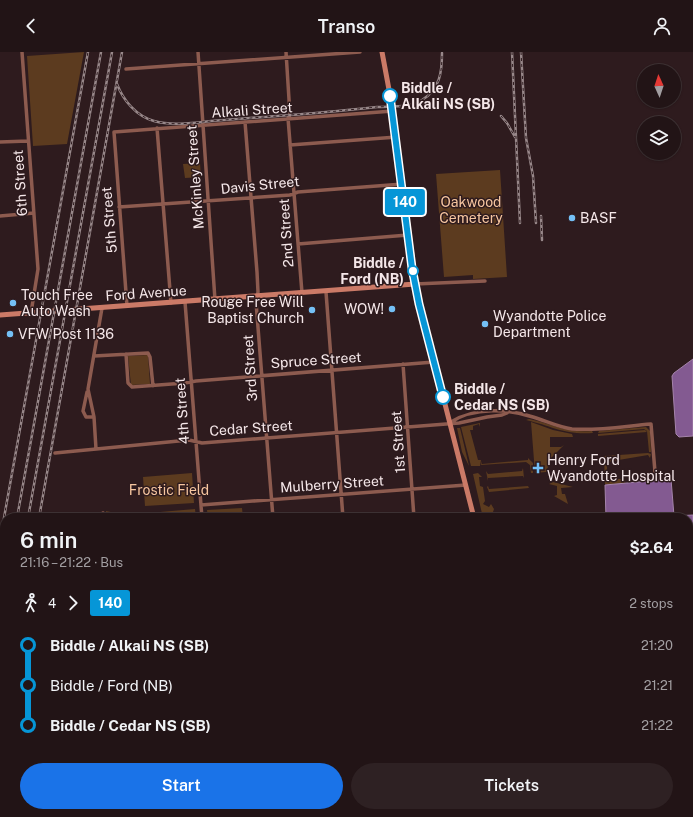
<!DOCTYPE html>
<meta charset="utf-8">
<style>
:root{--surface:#221416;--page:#2e2123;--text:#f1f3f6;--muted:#a29ea1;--line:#3f3335;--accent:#1a73e8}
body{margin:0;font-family:"Public Sans",sans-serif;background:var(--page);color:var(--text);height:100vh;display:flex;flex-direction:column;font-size:15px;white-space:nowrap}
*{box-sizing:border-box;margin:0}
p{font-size:13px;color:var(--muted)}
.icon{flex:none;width:22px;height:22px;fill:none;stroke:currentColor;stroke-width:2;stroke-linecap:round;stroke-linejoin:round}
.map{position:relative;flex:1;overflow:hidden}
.sheet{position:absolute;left:0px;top:461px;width:693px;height:304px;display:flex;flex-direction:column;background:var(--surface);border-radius:16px 16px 0 0;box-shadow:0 1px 3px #0004,0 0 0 1px var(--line)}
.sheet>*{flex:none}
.badge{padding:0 8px;border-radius:3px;font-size:14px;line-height:26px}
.needle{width:26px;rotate:357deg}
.buttons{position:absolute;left:637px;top:12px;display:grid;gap:8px}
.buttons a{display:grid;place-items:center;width:44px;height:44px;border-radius:50%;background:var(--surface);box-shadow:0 1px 3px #0004,0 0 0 1px var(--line);font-size:20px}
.map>.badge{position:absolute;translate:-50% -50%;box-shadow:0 0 0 2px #fff}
.legs{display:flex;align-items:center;gap:6px;height:44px;padding:0 20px;font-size:13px}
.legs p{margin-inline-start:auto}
.head{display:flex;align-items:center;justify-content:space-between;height:68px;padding:0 20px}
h1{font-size:22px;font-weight:600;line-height:30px}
.button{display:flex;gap:8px;margin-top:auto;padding:8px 20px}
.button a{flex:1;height:46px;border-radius:24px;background:var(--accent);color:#fff;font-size:16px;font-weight:600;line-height:46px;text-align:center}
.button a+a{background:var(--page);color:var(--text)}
ul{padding:0 20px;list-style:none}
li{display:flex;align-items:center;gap:14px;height:40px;font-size:15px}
li i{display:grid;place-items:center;width:6px;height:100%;margin:0 5px;background:currentColor}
li i::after{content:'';width:10px;height:10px;margin:-5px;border:3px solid;border-radius:50%;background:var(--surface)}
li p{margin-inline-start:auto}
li:first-child i{background:linear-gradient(#0000 50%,currentColor 0)}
li:last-child i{background:linear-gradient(currentColor 50%,#0000 0)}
header{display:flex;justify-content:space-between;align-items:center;height:52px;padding:0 20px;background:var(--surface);font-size:18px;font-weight:600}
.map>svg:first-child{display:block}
.green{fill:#5c3b1f}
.water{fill:#835a91;stroke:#a584ab}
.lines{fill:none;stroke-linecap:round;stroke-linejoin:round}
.minor{stroke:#8d5b4f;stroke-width:3.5}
.secondary{stroke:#cb7a67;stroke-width:5}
.rail-casing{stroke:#98888a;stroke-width:2.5}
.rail{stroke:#2e1b1e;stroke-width:1;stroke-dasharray:3;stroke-linecap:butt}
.line-1-casing{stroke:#fff;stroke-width:9}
.line-1{stroke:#0696d7;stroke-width:6}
.stop-1-dot{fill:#fff;stroke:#0696d7;stroke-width:2}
.poi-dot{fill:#74c0f6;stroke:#2e1b1e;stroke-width:1.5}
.labels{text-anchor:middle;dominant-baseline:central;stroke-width:3;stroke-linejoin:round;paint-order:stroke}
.stop-label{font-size:14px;font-weight:bold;fill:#f5e7e9;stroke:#2e1b1e;text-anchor:start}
.street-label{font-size:14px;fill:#f5e7e9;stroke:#2e1b1e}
.park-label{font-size:14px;fill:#f7c6a0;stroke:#2e1b1e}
.poi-label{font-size:14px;fill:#f5e7e9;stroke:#2e1b1e;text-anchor:start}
</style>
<header><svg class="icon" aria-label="back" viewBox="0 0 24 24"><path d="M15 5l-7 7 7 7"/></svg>Transo<svg class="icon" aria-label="person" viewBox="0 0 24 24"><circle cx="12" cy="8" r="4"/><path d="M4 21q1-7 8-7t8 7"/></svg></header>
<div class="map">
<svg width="693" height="765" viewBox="0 0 693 765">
<rect width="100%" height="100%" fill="#2e1b1e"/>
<path class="green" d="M84,0L67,92L33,94L27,4Z
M200,111L201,125L185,126L183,112Z
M500,118L507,225L473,227V223L444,225L436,122Z
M148,303L150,332L131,333L128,304Z
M529,367C553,372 565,381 592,379L593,381C564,383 552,374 526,368Z
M531,370L553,378L572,382L573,385H550V395H561L564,393L552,405L546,420L535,421Z
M480,371V375L479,372L473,374V378H470L478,408H481L480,414H471L461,375Z
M646,375L650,379L651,400H649L647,379L644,377L598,381L599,379Z
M457,376H460L469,414L462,400Z
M645,378L647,380L598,384V382Z
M648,401L651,402L650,406L648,403L607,410V423H611V427H624L625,432L608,433L605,432L604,404Z
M528,406L533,411V421H531L530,413L526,410L481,413L482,409V412L528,408Z
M523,416L524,426L523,424L488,426V429L486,419L488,422L522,419Z
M192,421L194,451L145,454L143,425Z
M478,421L482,425H479L480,434L483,435L485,449L483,452L489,455L491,452L494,457L493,460L497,466H483L473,422Z
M553,430L573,435L561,436L562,442H565L568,452L554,444L557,443V434L549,432Z
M488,434L489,437L528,434L529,436L489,440L487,435Z
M242,456L243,466H208L207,458Z
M195,457L196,466H106V459L125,463Z
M578,760H611L609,765H578Z"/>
<path class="water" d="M693,307V384L679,385L676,382L672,324L674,321Z
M671,427L674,464L693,463V492H688V466H606L605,433Z
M693,529V765H626L627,760H688V549Z"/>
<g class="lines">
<path class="minor" d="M22,0L38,217L31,261
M198,0L215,248
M286,0L290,63L288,66L302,241
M126,17L360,0
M245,70L257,220L258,240L256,250L273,466
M157,76L171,251
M0,90L28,89
M290,93L397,85
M119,155L290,143L298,140L403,132
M0,164L34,161
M298,192L408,183
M415,232L485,229
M326,240L343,466
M185,250L202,466
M127,254L114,80L393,59
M126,302L128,331L132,335L185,331L196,329L434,310
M94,304L148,301L150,305L153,334
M403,312L414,466
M87,340L83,359L86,365H94
M451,370C474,355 508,357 533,365C546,369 558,375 572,377C597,379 626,374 651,372L655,420
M96,397L94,365L88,337L102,256
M55,401L189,388L202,391L459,371L487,365L502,363L507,361
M201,453L466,433
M103,461L104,466
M0,657H5
M153,760L154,765
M224,760L225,765
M295,760V765
M366,760V765
M571,760V765
M56,765L57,760
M399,765L462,760"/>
<path class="secondary" d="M382,0L393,59L417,242L474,466
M0,263L415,232
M511,765V760"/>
<g class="rail-casing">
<path id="rail" d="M512,0L520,171
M521,0L526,86L533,124L536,171
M117,32C123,48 136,64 154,69C172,74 193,71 211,69C238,67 264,65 290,63C319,61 348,58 377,55C392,54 409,56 422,48C440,37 442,20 442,1
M501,64L507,71L515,85
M541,164L542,188
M17,466L101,0
M28,466L112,0
M39,466L122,0
M0,488L88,0
M0,558L5,530
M0,633L5,599
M5,672L2,708L5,758"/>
</g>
<use href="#rail" class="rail"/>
</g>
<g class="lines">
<g class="line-1-casing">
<path id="line-1" d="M390,44L412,216L419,252L443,345"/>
</g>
<use href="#line-1" class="line-1"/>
</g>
<g class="stop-1-dot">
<circle cx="390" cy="44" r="7"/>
<circle cx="413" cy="219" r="5"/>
<circle cx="443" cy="345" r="7"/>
</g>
<g class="poi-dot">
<circle cx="572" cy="166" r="4"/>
<circle cx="13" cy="251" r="4"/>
<circle cx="392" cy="257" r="4"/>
<circle cx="312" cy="258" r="4"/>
<circle cx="485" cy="272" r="4"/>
<circle cx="10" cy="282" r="4"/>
<path d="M536 410h4v4h4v4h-4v4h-4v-4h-4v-4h4z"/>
</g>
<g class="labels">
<g class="stop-label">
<text x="401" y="36">Biddle /<tspan x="401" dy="16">Alkali NS (SB)</tspan></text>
<text x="404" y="211" text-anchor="end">Biddle /<tspan x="404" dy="16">Ford (NB)</tspan></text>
<text x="454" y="337">Biddle /<tspan x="454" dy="16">Cedar NS (SB)</tspan></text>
</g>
<g class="street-label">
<text transform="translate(252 58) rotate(-4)">Alkali Street</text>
<text transform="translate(195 125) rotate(-94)">McKinley Street</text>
<text transform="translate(20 131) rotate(-94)">6th Street</text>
<text transform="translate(260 133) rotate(-6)">Davis Street</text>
<text transform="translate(109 168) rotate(-95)">5th Street</text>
<text transform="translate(286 181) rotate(-94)">2nd Street</text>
<text transform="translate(146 241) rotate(-4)">Ford Avenue</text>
<text transform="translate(316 308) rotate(-4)">Spruce Street</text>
<text transform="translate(250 316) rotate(-94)">3rd Street</text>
<text transform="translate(182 359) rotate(-94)">4th Street</text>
<text transform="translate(251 376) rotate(-4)">Cedar Street</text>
<text transform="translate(398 390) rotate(-94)">1st Street</text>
<text transform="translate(332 432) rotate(-4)">Mulberry Street</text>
</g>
<g class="park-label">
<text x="471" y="150">Oakwood<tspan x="471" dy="16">Cemetery</tspan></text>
<text x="169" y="438">Frostic Field</text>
</g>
<g class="poi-label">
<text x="580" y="166">BASF</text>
<text x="21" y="243">Touch Free<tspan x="21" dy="16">Auto Wash</tspan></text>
<text x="304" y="250" text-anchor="end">Rouge Free Will<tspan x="304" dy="16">Baptist Church</tspan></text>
<text x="384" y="257" text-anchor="end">WOW!</text>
<text x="493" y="264">Wyandotte Police<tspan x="493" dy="16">Department</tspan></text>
<text x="18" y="282">VFW Post 1136</text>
<text x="547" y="408">Henry Ford<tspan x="547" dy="16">Wyandotte Hospital</tspan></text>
</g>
</g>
</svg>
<div class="buttons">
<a><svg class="needle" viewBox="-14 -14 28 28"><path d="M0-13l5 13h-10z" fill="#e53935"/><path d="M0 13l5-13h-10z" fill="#a29ea1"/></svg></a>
<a><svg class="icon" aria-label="layers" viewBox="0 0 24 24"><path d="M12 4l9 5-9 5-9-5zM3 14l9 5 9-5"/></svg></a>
</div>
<b class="badge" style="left:405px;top:150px;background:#0696d7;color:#fff">140</b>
<section class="sheet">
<div class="head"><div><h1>6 min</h1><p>21:16 – 21:22 · Bus</p></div><b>$2.64</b></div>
<div class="legs"><svg class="icon" aria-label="walk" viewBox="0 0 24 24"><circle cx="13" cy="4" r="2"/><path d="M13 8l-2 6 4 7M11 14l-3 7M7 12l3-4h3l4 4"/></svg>4<svg class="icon" aria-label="forward" viewBox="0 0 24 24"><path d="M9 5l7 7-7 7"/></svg><b class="badge" style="background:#0696d7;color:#fff">140</b><p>2 stops</p></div>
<ul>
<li><i style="color:#0696d7"></i><b>Biddle / Alkali NS (SB)</b><p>21:20</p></li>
<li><i style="color:#0696d7"></i><span>Biddle / Ford (NB)</span><p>21:21</p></li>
<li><i style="color:#0696d7"></i><b>Biddle / Cedar NS (SB)</b><p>21:22</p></li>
</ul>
<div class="button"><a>Start</a><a>Tickets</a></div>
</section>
</div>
